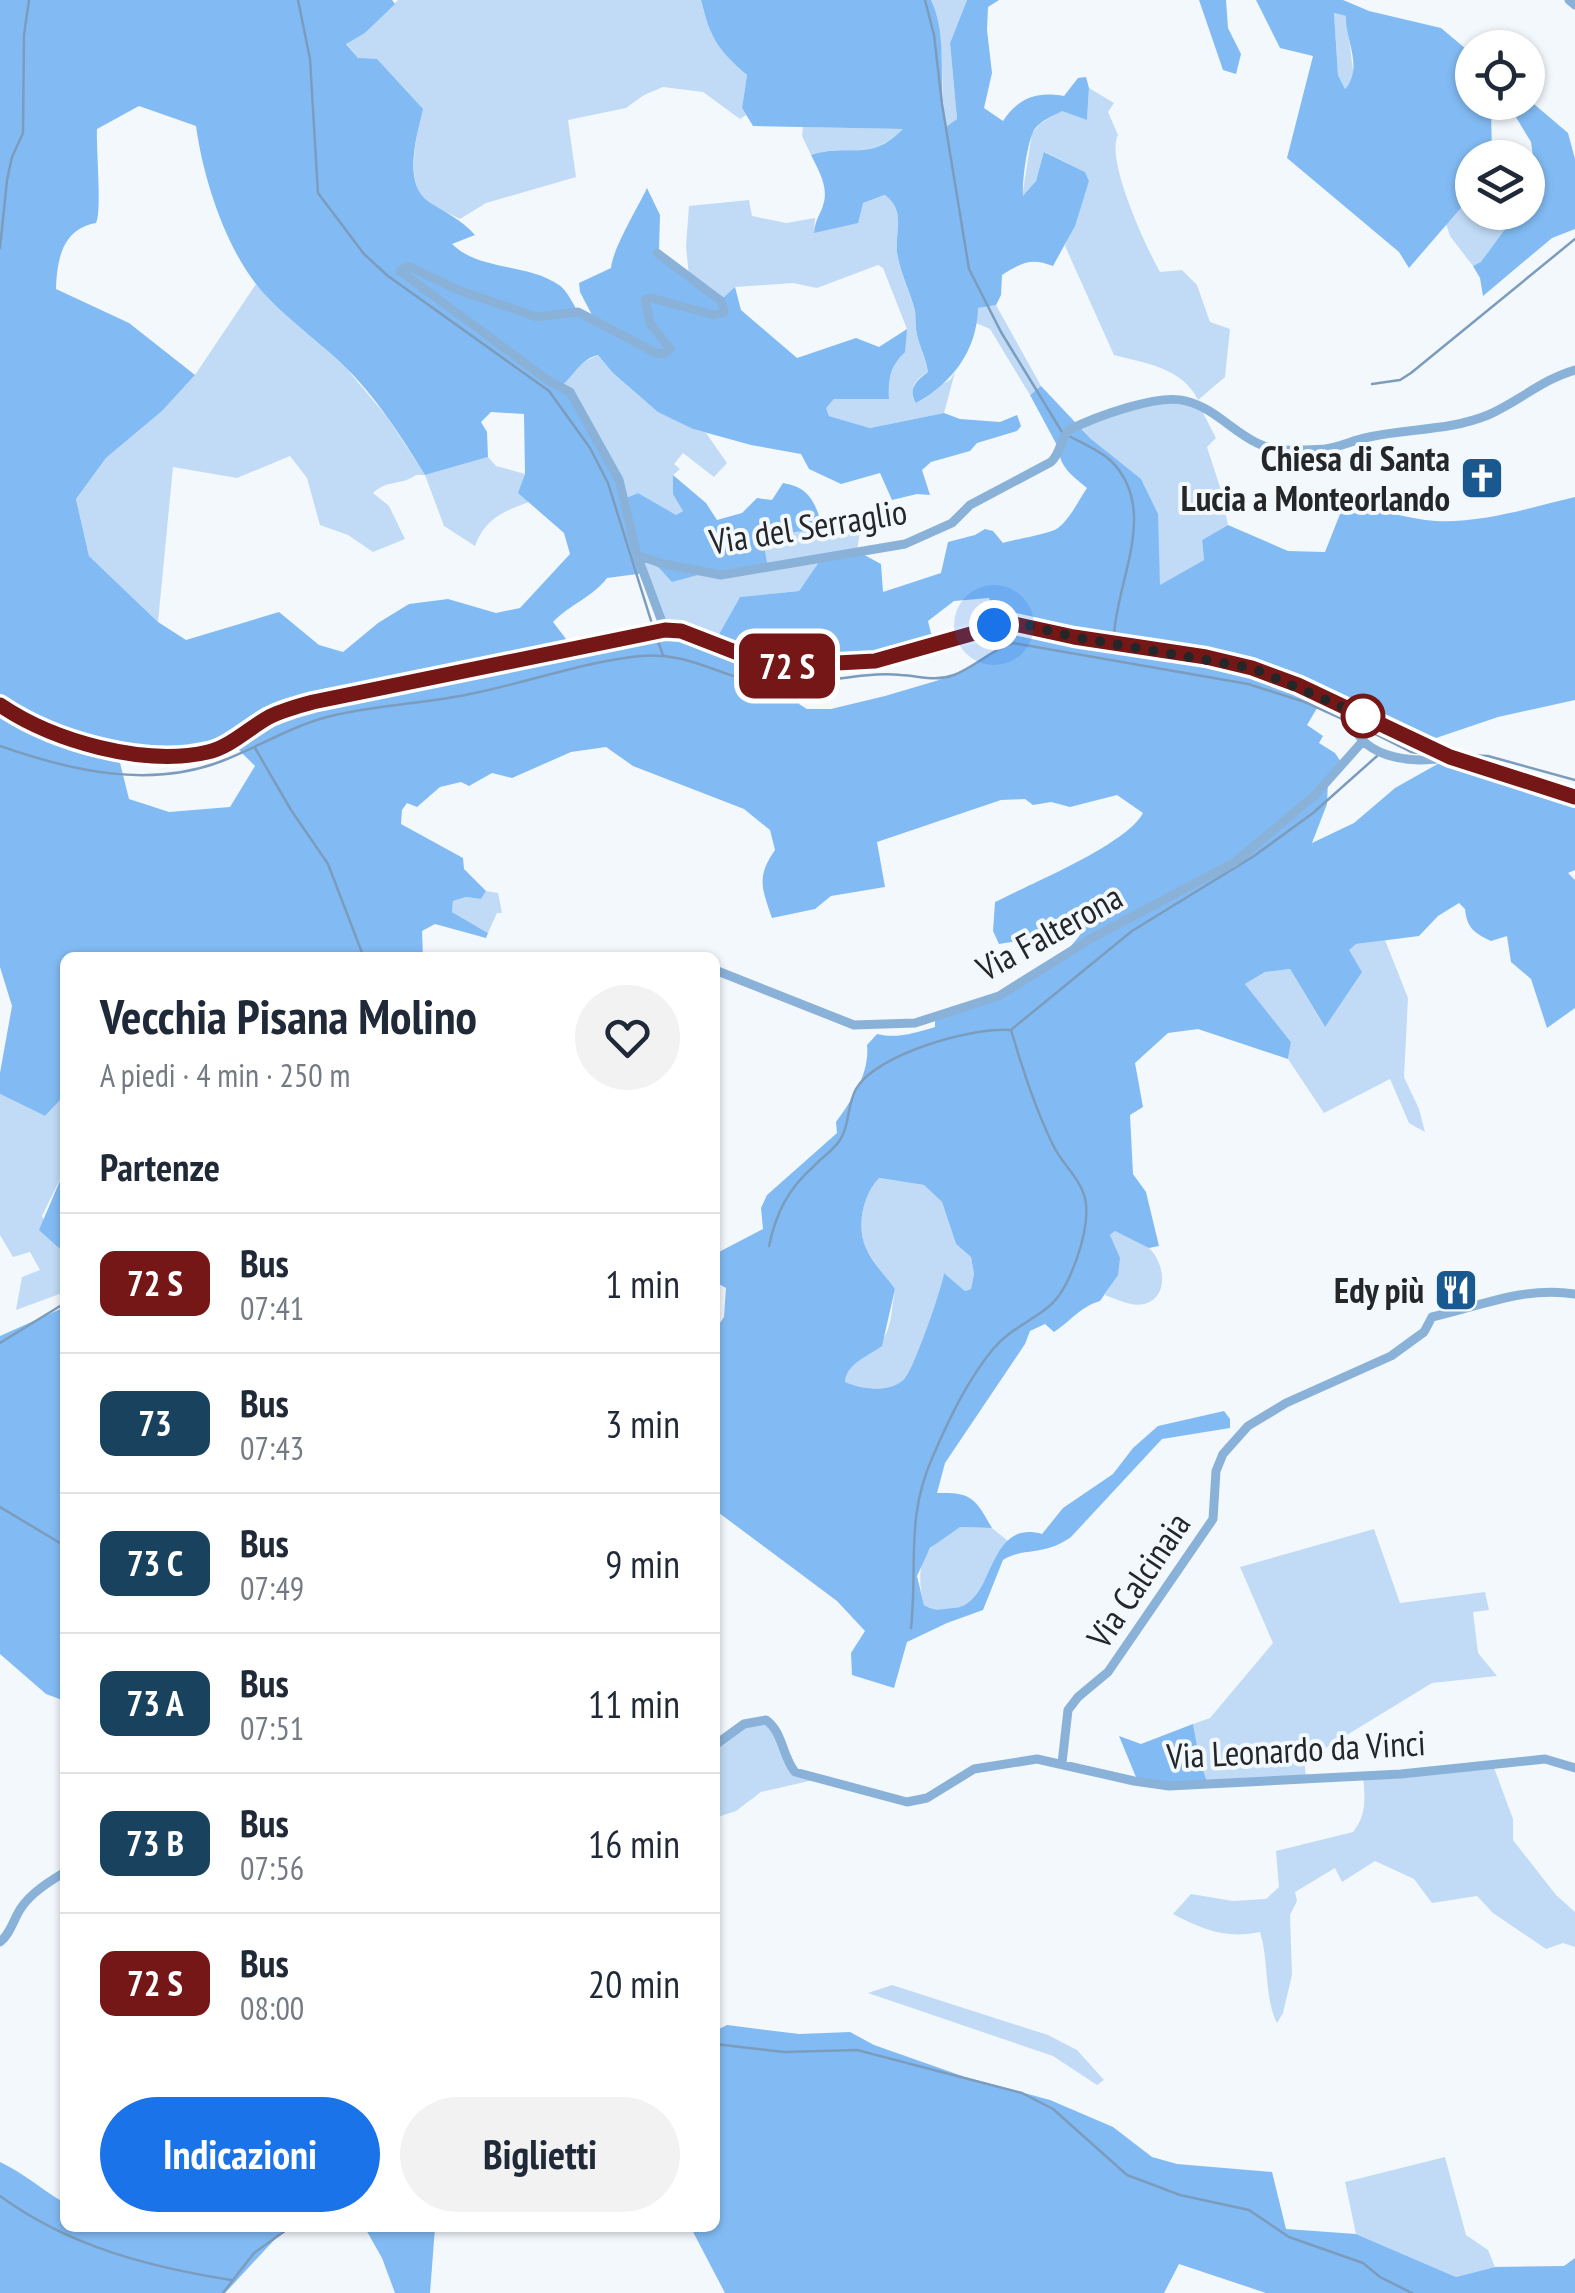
<!DOCTYPE html>
<html lang="it">
<meta charset="utf-8">
<style>
:root{--surface:#fff;--page:#f2f2f3;--text:#1f2937;--muted:#747a83;--line:#e0e1e3;--accent:#1a73e8}
body{margin:0;font-family:"PT Sans Narrow",sans-serif;background:var(--page);color:var(--text);height:100vh;display:flex;flex-direction:column;font-size:38px;white-space:nowrap}
*{box-sizing:border-box;margin:0}
p{font-size:32px;color:var(--muted)}
.icon{flex:none;width:55px;height:55px;fill:none;stroke:currentColor;stroke-width:2;stroke-linecap:round;stroke-linejoin:round}
.map{position:relative;flex:1;overflow:hidden}
.drawer{position:absolute;left:60px;top:952px;width:660px;height:1280px;display:flex;flex-direction:column;background:var(--surface);border-radius:15px;box-shadow:0 2px 8px #0004}
.drawer>*{flex:none}
.badge{padding:0 20px;border-radius:15px;font-size:35px;line-height:65px}
.buttons{position:absolute;left:1455px;top:30px;display:grid;gap:20px}
.buttons a{display:grid;place-items:center;width:90px;height:90px;border-radius:50%;background:var(--surface);box-shadow:0 2px 8px #0004;font-size:50px}
.you{position:absolute;width:50px;height:50px;margin:-25px;border:8px solid #fff;border-radius:50%;background:#1a73e8;box-shadow:0 0 0 15px #1a73e833}
.map>.badge{position:absolute;translate:-50% -50%;box-shadow:0 0 0 5px #fff}
h2{padding:0 40px;font-size:38px;line-height:90px}
.round{display:grid;place-items:center;flex:none;width:105px;height:105px;border-radius:52px;background:var(--page)}
.overview{display:flex;align-items:center;justify-content:space-between;height:170px;padding:0 40px}
h1{font-size:48px;font-weight:800;line-height:75px}
.cta{display:flex;gap:20px;margin-top:auto;padding:20px 40px}
.cta a{flex:1;height:115px;border-radius:60px;background:var(--accent);color:#fff;font-size:40px;font-weight:800;line-height:115px;text-align:center}
.cta a+a{background:var(--page);color:var(--text)}
ul{padding:0;list-style:none}
li{display:flex;align-items:center;gap:30px;height:140px;padding:0 40px;border-top:2px solid var(--line)}
li div{flex:1}
li b{display:block;font-size:38px}
li em{font-style:normal}
li .badge{min-width:110px;font-weight:700;text-align:center}
.map>svg:first-child{display:block}
.green{fill:#c1dbf6}
.forest{fill:#82bbf3;fill-rule:evenodd}
.lines{fill:none;stroke-linecap:round;stroke-linejoin:round}
.stream{stroke:#7c9cbd;stroke-width:2.5}
.minor{stroke:#8ab2d9;stroke-width:9}
.secondary{stroke:#518ec8;stroke-width:12}
.line-casing{stroke:#fff;stroke-width:22}
.line{stroke:#751617;stroke-width:15}
.walk{stroke:#252628;stroke-width:10;stroke-dasharray:0 18}
.stop-dot{fill:#fff;stroke:#751617;stroke-width:5}
.labels{text-anchor:middle;dominant-baseline:central;stroke-width:8;stroke-linejoin:round;paint-order:stroke}
.poi-label{font-size:35px;font-weight:bold;fill:#252628;stroke:#f3f8fd;text-anchor:end}
.street-label{font-size:35px;fill:#252628;stroke:#f3f8fd}
</style>
<div class="map">
<svg width="1575" height="2293" viewBox="0 0 1575 2293">
<rect width="100%" height="100%" fill="#f3f8fd"/>
<path class="green" d="M398,0H701C709,36 719,51 747,75L742,108L746,115L740,119L703,92L663,87L644,95L626,108L568,120L576,177L486,203L460,219C449,213 433,207 424,198C405,179 418,131 422,109L358,58L346,43L365,33Z
M931,0H967L950,43L957,119L946,128C939,89 947,34 931,0Z
M1334,13L1346,16L1354,77L1345,89L1338,75Z
M1089,88L1114,103L1108,112L1118,135C1105,159 1146,247 1160,272L1182,270L1197,285L1210,322L1230,329L1225,377L1198,400C1183,368 1145,363 1114,355L1065,246L1089,181L1085,172L1045,152C1039,168 1038,188 1022,197L1032,133L1040,124L1062,110L1087,120Z
M803,127L904,129C862,165 854,141 811,155L802,136Z
M886,195C906,212 895,230 897,252C900,274 910,291 915,312C916,319 915,328 917,335C920,348 926,359 928,372C916,379 911,385 913,399L950,380L955,372L944,413L870,428L829,416L825,408L834,399H889L888,382L907,329L883,268L878,265L817,288L793,283L735,287L721,301L689,277L686,246L689,206L749,200L752,216L786,223L815,218L814,232L863,203Z
M1472,195V212L1517,213L1481,263L1473,266L1450,236L1446,224Z
M256,284L346,368L387,417L425,475L488,457L496,466L525,474L519,493L529,502C502,512 486,518 475,546L444,526L425,475H416C401,486 388,479 373,493L389,506L405,539L373,552L348,535L320,525L307,478L290,456L237,478L173,467L158,622L89,556L76,499L106,458L162,411L195,375Z
M996,305L1041,386L1030,395L990,329L976,323L977,308Z
M598,355L612,372L633,387L693,429L706,433L727,463L714,477L683,453L674,464L680,469L673,475L683,511L675,516L638,493L626,498L560,386L578,365Z
M1157,400L1200,407L1216,438L1207,447L1220,487L1228,525L1202,540L1204,560L1160,586L1158,575L1091,439L1079,425Z
M861,524L857,551L821,559L799,591L740,597L714,643L665,630L637,555L659,568L672,581L766,547L762,535L817,530L822,525Z
M486,891L498,893L502,913H497L488,933L452,912L453,901L466,897L481,899Z
M1385,940L1408,998L1404,1077L1419,1109L1425,1132L1409,1123L1390,1079L1324,1113L1288,1059L1291,1042L1245,984L1265,972L1290,969L1324,1026L1348,950L1356,944Z
M0,1094L45,1116L65,1095V1169L42,1216L59,1249L65,1250V1292L16,1310L22,1277L40,1270L30,1252L13,1257L0,1235Z
M878,1178L924,1185L942,1202L956,1244L971,1257L974,1274L971,1289L965,1291L944,1273C942,1289 914,1368 905,1378C891,1394 861,1389 844,1382C846,1362 871,1354 883,1339C892,1327 892,1304 895,1289C886,1277 873,1263 866,1248C856,1227 863,1194 878,1178Z
M1115,1231C1126,1236 1143,1242 1151,1250C1165,1266 1169,1297 1144,1304C1131,1307 1116,1299 1105,1295C1125,1263 1117,1268 1110,1235Z
M960,1527L992,1528L1008,1541L972,1602C958,1611 938,1613 924,1605C914,1564 923,1547 960,1527Z
M1374,1529L1400,1603L1485,1592L1489,1610L1473,1612L1478,1653L1497,1676L1432,1683L1324,1749L1325,1753L1304,1756L1306,1779L1208,1784L1200,1761L1193,1724L1210,1718L1273,1643L1240,1567Z
M766,1720L795,1772L818,1779L761,1792L736,1811L715,1818V1745L744,1724Z
M1493,1765L1513,1819V1840L1556,1895L1575,1912V1947L1563,1943L1546,1949L1493,1913L1477,1896L1432,1903L1414,1879L1375,1861L1342,1882L1335,1868L1295,1892L1297,1901L1290,1915L1292,1975L1283,2013L1277,2023C1264,1998 1269,1960 1260,1932C1227,1939 1203,1930 1173,1914L1191,1894L1233,1901L1266,1899L1279,1887L1276,1851L1353,1832C1367,1815 1365,1797 1363,1776Z
M892,1985L1048,2035L1077,2050L1104,2080L1097,2085L1053,2056L868,1993Z
M1445,2157L1466,2235L1488,2250L1495,2267L1456,2277L1356,2234L1345,2182Z"/>
<path class="forest" d="M0,0H392L395,4L365,33L346,44L358,58L377,59L423,109C417,135 402,184 429,202C446,213 461,219 475,235L452,244C479,271 527,263 559,285C567,290 573,304 578,312L592,315L580,292L579,283L611,268C613,248 637,209 647,188L660,215L659,250L720,301L735,287L741,310L797,358L856,338L879,347L907,329L905,352C890,366 888,379 889,399H834L826,408L829,416L870,428L944,413L960,419L1000,422L1017,415L1021,426L1017,431L977,443L970,451L931,462L922,470L930,495L917,494L892,500L880,473L841,484L809,469L801,454L751,445L693,429L658,412L612,372L598,355C579,360 575,375 561,386L570,392L626,498L638,493L676,515L683,511L673,494V475L706,503L717,520L742,513L757,498L772,500L783,483C809,487 815,502 822,525L817,530L762,535L768,568L705,573L672,582L659,568L638,556L645,573L607,578C593,597 570,604 553,622L573,648L665,630L714,643L740,597L799,591L821,559L857,551L881,564L883,592L941,573L948,542L975,535L985,529L993,531L1003,543C1016,539 1050,534 1058,528C1070,519 1078,501 1087,488C1074,477 1059,467 1059,449L1030,395L1041,386L1091,439L1141,479L1158,514L1160,585L1204,560L1202,540L1228,525L1288,551L1325,552L1342,509C1375,506 1404,519 1436,521C1483,523 1529,508 1575,497V700L1498,717L1436,738L1350,710L1323,698L1307,725L1323,736L1319,743L1335,753L1343,765L1328,781L1327,804L1312,843L1354,823L1395,788L1450,757L1575,797V870L1568,873L1575,880V1008L1547,1028L1531,979L1511,962L1507,936L1491,941C1474,933 1467,928 1465,909L1459,903L1438,916L1419,936L1356,944L1349,950L1362,972L1325,1027L1290,969L1265,972L1245,984L1291,1042L1288,1059L1198,1029L1168,1033L1135,1063L1143,1107L1130,1115L1133,1174L1146,1192L1159,1246L1149,1248L1115,1231L1110,1235L1120,1258L1118,1275L1100,1301C1080,1307 1072,1320 1054,1332L1045,1324L1030,1331L1025,1344L945,1463L937,1493C972,1492 975,1498 992,1528L960,1527L930,1548L917,1576L924,1605C937,1612 940,1609 954,1608C996,1605 985,1518 1042,1534L1063,1508L1113,1474L1133,1448L1158,1426L1224,1411L1230,1419V1428L1162,1439L1071,1537C1043,1557 1022,1547 1003,1560L983,1610L947,1623L907,1642L894,1688L852,1675L851,1653L865,1631L837,1601L715,1510V1330L724,1317L726,1288L715,1282V1254L763,1229L761,1208L767,1195L837,1133L836,1122C852,1100 870,1073 867,1045L877,1034C897,1039 915,1033 935,1027V1019C991,999 1046,983 1083,931L999,944L993,931L995,902C1030,884 1126,845 1143,813L1117,795L1070,807L1051,802L1033,805L1025,799L1001,800L877,842L885,887L831,896L815,909L772,918C762,889 756,877 775,850L770,830L744,809L633,766L606,747L571,752L512,778L492,773L469,786L461,782L440,787L417,807L407,803L402,810L401,824L463,858L464,869L486,891L481,899L466,897L453,901L452,912L488,933L486,938L435,924L422,931L423,957L65,958V1095L45,1116L0,1094V1073L12,1006L0,967ZM139,106L196,126C203,177 224,243 256,284C278,312 315,338 342,364C375,395 401,436 425,475L488,457L487,432L481,422L491,412L524,414L525,474L518,493L564,533L570,554L520,608L496,613L448,599L409,604L378,623L343,652L319,645L279,612L186,640L158,622L89,556L76,499L106,458L162,411L195,375L129,323L56,289C57,260 62,229 96,223C102,211 96,149 97,129ZM989,598L999,624L1010,623L1013,643L1000,647L956,675L885,696L831,709H807L799,704L815,665L934,645L928,621L954,601ZM230,741L255,766L230,807L169,812L129,799L117,751L210,752ZM879,1178L924,1185L942,1202L956,1244L971,1257L974,1274L971,1289L965,1291L944,1273C942,1288 914,1368 905,1378C891,1394 861,1389 845,1382C846,1364 868,1356 882,1346L895,1289C886,1276 872,1263 866,1248C856,1227 863,1194 879,1178Z
M701,0H931C949,37 937,87 946,127L957,119L950,43L967,0H999L988,7L987,30L992,73L984,108L1003,121C1018,98 1037,91 1064,96L1078,78L1086,77L1089,88L1087,120L1062,111C1053,116 1040,121 1034,130C1027,143 1022,182 1023,196L1036,181L1044,152L1085,172L1089,181L1075,226L1053,266C1031,257 1021,263 1002,275L1001,295L996,305L978,308C977,351 952,383 916,403C907,389 917,380 928,372C926,358 920,348 917,335C915,327 916,319 915,311C910,291 900,273 897,252C895,230 906,211 885,195L863,203L858,223L814,233C815,219 821,214 824,202C828,186 818,169 811,155C850,142 868,164 903,129L753,126L742,108L747,75C718,50 710,38 701,0Z
M1199,0H1226L1228,28L1241,54L1236,74L1223,70Z
M1256,0H1343L1369,11L1441,28L1472,54V102H1528V99L1568,133L1575,159V229L1552,238L1483,296L1480,278L1473,266L1481,262L1517,213L1528,212V198L1537,185L1531,142L1508,104L1491,108L1492,157L1472,158V195L1409,268L1399,252L1287,158L1313,56L1280,48ZM1334,13L1346,16C1345,40 1364,68 1345,89L1338,75Z
M65,1169V1250L60,1249L39,1230Z
M65,1307V1701L46,1694L0,1654V1336Z
M1193,1724L1200,1761L1208,1784L1138,1782L1119,1736L1141,1744Z
M727,2025L799,2034L850,2032L874,2045L965,2077L1050,2100L1113,2127L1152,2157L1177,2164L1272,2172L1286,2229L1356,2234L1456,2277L1495,2267L1564,2266L1575,2258V2293H1266L1179,2264L1164,2293H725L691,2228H715V2031Z
M0,2162C24,2173 42,2190 65,2203V2228H290L277,2237L225,2293H0Z
M365,2228H435L430,2293H395L382,2258Z"/>
<g class="lines">
<path class="stream" d="M298,0L310,59L318,193L364,254L388,276L549,391L590,448L608,483L653,627
M925,0L934,35L942,104L969,269L1001,332L1062,432
M0,248L7,180L12,157L23,133L24,35L29,0
M1372,384L1400,380L1411,373L1575,239
M1069,436C1082,443 1099,450 1110,460C1160,508 1117,579 1114,635
M657,639L663,655
M1359,726L1411,752L1426,754
M0,746C71,771 150,789 222,761C258,747 290,727 327,717C374,705 422,704 470,694C526,683 582,662 640,656C693,651 726,682 773,684C815,686 859,671 901,675C920,676 935,682 954,675C975,667 991,650 1013,643L1248,684L1305,702L1347,721
M255,748L291,810L328,864L364,958
M1464,755L1488,756L1575,780
M1012,1029L1132,931L1254,856L1313,813L1377,756
M769,1246C776,1213 788,1189 813,1167C821,1158 834,1150 840,1140C850,1125 847,1105 856,1089C876,1054 972,1027 1010,1030
M0,1343L65,1303
M0,1507L65,1546
M911,1628C918,1564 905,1519 933,1456C949,1419 967,1381 993,1349C1008,1331 1029,1322 1047,1308C1070,1291 1089,1232 1086,1204C1084,1181 1062,1165 1053,1145C1035,1108 1023,1070 1011,1030
M715,2044L784,2052L857,2050L1022,2093L1053,2109L1127,2175L1180,2195L1249,2210L1289,2237L1363,2263L1380,2277L1412,2293
M0,2196C68,2246 149,2267 231,2280
M223,2293L254,2253L289,2228"/>
<path class="minor" d="M1569,0L1575,5
M657,253L721,301L724,312L714,315L651,298L645,300L650,323L670,349L664,354L656,353L578,312L537,317L458,290L408,266L400,271L549,381L570,392L619,480L637,555L665,630
M637,555L664,564L721,575L905,544L952,523L970,505L1051,462C1061,453 1059,441 1069,430C1095,417 1159,393 1186,401C1214,408 1232,431 1257,443C1276,453 1304,450 1325,449C1341,447 1353,440 1369,437C1409,428 1449,431 1488,415C1518,402 1543,379 1575,370
M1350,710C1353,759 1413,765 1450,757
M715,970L854,1025L915,1023L999,996L1092,938L1235,862L1314,796L1363,741
M715,1745L744,1724L766,1720C783,1732 782,1756 795,1772L907,1802L927,1798L974,1769L1037,1759L1134,1781L1169,1786L1401,1774L1545,1759L1575,1768
M1062,1763L1068,1710L1078,1697L1108,1672L1213,1519L1216,1471L1223,1454L1248,1426L1286,1403L1391,1356L1424,1332L1432,1317C1481,1306 1524,1286 1575,1294
M0,1942C11,1933 13,1920 21,1908C32,1892 49,1882 65,1872"/>
<path class="secondary" d="M0,705C53,741 144,767 208,752C230,747 249,728 269,717C283,710 298,706 313,701L665,630C702,633 732,656 767,663C785,667 803,665 821,665C883,662 936,645 993,625L1009,623L1252,668L1298,685L1450,757L1575,797"/>
</g>
<g class="lines">
<g class="line-casing">
<path id="line" d="M0,705C53,741 144,767 208,752C230,747 249,728 269,717C283,710 298,706 313,702L665,630L681,631L761,662L779,666L875,661L1010,623L1074,637L1206,657L1252,668L1298,685L1450,757L1575,797"/>
</g>
<use href="#line" class="line"/>
<path class="walk" d="M994,625H1027L1074,637L1252,668L1363,716"/>
</g>
<defs>
<g id="church-square" transform="scale(2.25)"><rect x="-9" y="-9" width="18" height="18" rx="4" fill="#19598f" stroke="#f3f8fd"/><path d="M-1.2-6h2.4v3.5h3.3v2.4h-3.3V6h-2.4V-.1h-3.3v-2.4h3.3Z" fill="#fff"/></g>
<g id="restaurant-square" transform="scale(2.25)"><rect x="-9" y="-9" width="18" height="18" rx="4" fill="#19598f" stroke="#f3f8fd"/><path d="M-5-6h1v4h1v-4h1v4h1v-4h1v5L-1.5 .5V6h-2V.5L-5-1ZM5-6V6H3V1.5H1.5Q1.5-4 5-6Z" fill="#fff"/></g>
</defs>
<g fill-rule="evenodd">
<use href="#church-square" x="1482" y="478"/>
<use href="#restaurant-square" x="1456" y="1290"/>
</g>
<circle class="stop-dot" cx="1363" cy="716" r="20"/>
<g class="labels">
<g class="poi-label">
<text x="1450" y="458">Chiesa di Santa<tspan x="1450" dy="40">Lucia a Monteorlando</tspan></text>
<text x="1424" y="1290">Edy più</text>
</g>
<g class="street-label">
<text transform="translate(808 526) rotate(-9)">Via del Serraglio</text>
<text transform="translate(1049 932) rotate(-29)">Via Falterona</text>
<text transform="translate(1138 1580) rotate(-56)">Via Calcinaia</text>
<text transform="translate(1296 1749) rotate(-3)">Via Leonardo da Vinci</text>
</g>
</g>
</svg>
<div class="buttons">
<a><svg class="icon" aria-label="locate" viewBox="0 0 24 24"><circle cx="12" cy="12" r="6"/><path d="M12 2v4M12 18v4M2 12h4M18 12h4"/></svg></a>
<a><svg class="icon" aria-label="layers" viewBox="0 0 24 24"><path d="M12 4l9 5-9 5-9-5zM3 14l9 5 9-5"/></svg></a>
</div>
<div class="you" style="left:994px;top:625px"></div>
<b class="badge" style="left:787px;top:666px;background:#751617;color:#fff">72 S</b>
<section class="drawer">
<div class="overview"><div><h1>Vecchia Pisana Molino</h1><p>A piedi · 4 min · 250 m</p></div><a class="round"><svg class="icon" aria-label="heart" viewBox="0 0 24 24"><path d="M12 20l-8-8c-3-5 5-10 8-4 3-6 11-1 8 4z"/></svg></a></div>
<h2>Partenze</h2>
<ul>
<li><span class="badge" style="background:#751617;color:#fff">72 S</span><div><b>Bus</b><p>07:41</p></div><em>1 min</em></li>
<li><span class="badge" style="background:#19425f;color:#fff">73</span><div><b>Bus</b><p>07:43</p></div><em>3 min</em></li>
<li><span class="badge" style="background:#19425f;color:#fff">73 C</span><div><b>Bus</b><p>07:49</p></div><em>9 min</em></li>
<li><span class="badge" style="background:#19425f;color:#fff">73 A</span><div><b>Bus</b><p>07:51</p></div><em>11 min</em></li>
<li><span class="badge" style="background:#19425f;color:#fff">73 B</span><div><b>Bus</b><p>07:56</p></div><em>16 min</em></li>
<li><span class="badge" style="background:#751617;color:#fff">72 S</span><div><b>Bus</b><p>08:00</p></div><em>20 min</em></li>
</ul>
<div class="cta"><a>Indicazioni</a><a>Biglietti</a></div>
</section>
</div>
